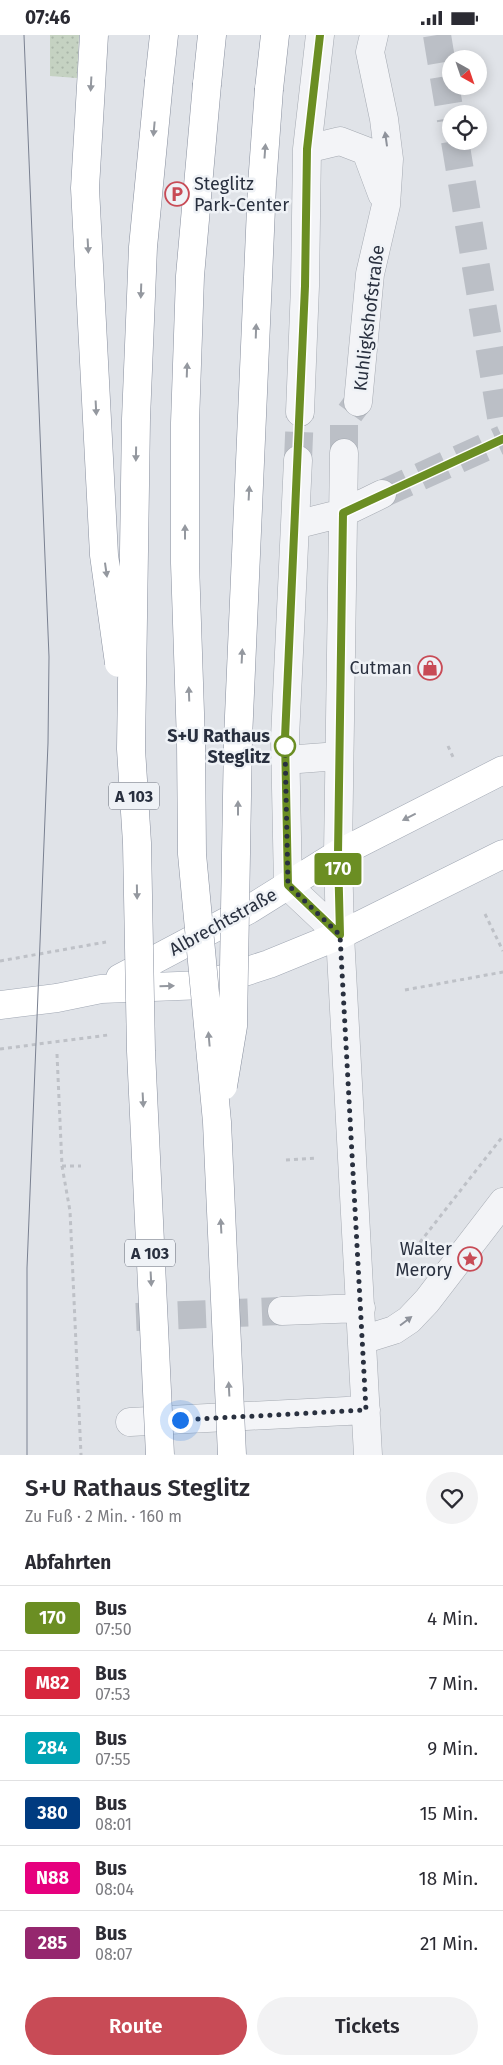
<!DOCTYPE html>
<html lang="de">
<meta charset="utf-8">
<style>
:root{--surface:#fff;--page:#f2f2f3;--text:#2b2b33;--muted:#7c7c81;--line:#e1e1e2;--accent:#c84b56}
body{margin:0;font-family:"Fira Sans",sans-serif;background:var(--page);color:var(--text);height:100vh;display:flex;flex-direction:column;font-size:19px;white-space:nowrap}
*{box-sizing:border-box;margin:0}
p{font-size:16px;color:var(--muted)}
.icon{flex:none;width:28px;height:28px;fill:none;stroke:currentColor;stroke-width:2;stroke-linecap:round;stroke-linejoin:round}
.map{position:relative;height:1420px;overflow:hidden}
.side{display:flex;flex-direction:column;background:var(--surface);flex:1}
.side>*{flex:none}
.badge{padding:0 10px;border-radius:4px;font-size:18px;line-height:32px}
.needle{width:32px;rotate:140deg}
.controls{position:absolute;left:442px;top:15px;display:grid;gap:10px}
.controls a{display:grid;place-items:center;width:45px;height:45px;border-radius:50%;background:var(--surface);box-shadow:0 2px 12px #0003;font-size:25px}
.you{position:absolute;width:25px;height:25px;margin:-12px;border:4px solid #fff;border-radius:50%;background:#1a73e8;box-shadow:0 0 0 8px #1a73e833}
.map>.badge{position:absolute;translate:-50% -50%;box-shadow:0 0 0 2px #fff}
h2{padding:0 25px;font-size:19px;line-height:45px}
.round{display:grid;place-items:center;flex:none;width:52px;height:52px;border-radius:26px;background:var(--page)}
.headline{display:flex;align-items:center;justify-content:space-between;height:85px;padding:0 25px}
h1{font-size:24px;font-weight:600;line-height:38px}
.primary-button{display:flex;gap:10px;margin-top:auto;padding:10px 25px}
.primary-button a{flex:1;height:58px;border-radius:30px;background:var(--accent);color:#fff;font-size:20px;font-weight:600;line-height:58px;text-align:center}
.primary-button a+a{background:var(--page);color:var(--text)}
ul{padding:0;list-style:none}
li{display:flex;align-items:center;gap:15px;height:65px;padding:0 25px;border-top:1px solid var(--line)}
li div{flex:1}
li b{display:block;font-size:19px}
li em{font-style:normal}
li .badge{min-width:55px;font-weight:700;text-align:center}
.status{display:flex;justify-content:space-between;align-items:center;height:35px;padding:0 25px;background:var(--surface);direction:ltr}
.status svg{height:14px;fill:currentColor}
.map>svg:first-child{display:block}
.grass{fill:url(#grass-dots)}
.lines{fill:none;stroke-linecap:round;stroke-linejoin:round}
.minor-tunnel{stroke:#bbbfc6;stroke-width:28;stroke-dasharray:28 14;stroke-linecap:butt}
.minor-casing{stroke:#a5aab2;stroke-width:29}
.major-casing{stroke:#a0a7b3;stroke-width:29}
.highway-casing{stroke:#888f9e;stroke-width:29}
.path{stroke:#bec1c7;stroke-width:3;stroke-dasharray:4 4;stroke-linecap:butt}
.minor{stroke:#f3f4f7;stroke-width:28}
.major{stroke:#fff;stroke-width:28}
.highway{stroke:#fff;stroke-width:28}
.tram{stroke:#7a8191;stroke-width:1}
.highway-bridge-casing{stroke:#888f9e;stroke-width:29;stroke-linecap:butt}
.highway-bridge{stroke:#fff;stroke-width:28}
.oneway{fill:#94989f}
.oneway2{fill:#8e929b}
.line-casing{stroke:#fff;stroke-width:11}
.line{stroke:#6b8e23;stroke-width:8}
.walk{stroke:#29303f;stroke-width:5;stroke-dasharray:0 9}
.stop-dot{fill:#fff;stroke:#6b8e23;stroke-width:2.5}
.labels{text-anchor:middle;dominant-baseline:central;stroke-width:5;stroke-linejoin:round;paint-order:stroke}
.shield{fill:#eff2f6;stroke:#646a76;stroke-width:1}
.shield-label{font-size:16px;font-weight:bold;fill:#29303f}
.poi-label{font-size:18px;fill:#29303f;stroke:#eff2f6;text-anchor:end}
.street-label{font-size:18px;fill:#29303f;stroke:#eff2f6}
.stop-label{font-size:18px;font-weight:bold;fill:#29303f;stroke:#eff2f6;text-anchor:end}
</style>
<div class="status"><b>07:46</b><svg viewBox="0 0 49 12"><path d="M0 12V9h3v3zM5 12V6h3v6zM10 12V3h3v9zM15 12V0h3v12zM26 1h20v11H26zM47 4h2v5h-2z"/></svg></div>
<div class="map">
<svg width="503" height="1420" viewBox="0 0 503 1420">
<defs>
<pattern id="grass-dots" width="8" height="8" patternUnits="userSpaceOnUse" patternTransform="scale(1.25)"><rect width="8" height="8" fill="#c5d2c2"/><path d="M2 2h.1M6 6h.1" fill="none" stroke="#a9b5a8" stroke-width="1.8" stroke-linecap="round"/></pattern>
</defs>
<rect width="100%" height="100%" fill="#e0e3e8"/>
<path class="grass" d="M50,0H79L77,43L50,41Z"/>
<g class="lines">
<path class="minor-tunnel" d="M437,0L451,85
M455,106L503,394
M344,418V386L358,367
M298,425L300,377
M382,459L503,404
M136,1282L282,1276"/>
<g class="minor-casing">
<path id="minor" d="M307,114L340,106L366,116L382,159
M358,367L370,239L386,170L389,124L384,84L370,17L374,0
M300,377L305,251L307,114L320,0
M344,418L338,819L340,900L368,1420
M298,425L285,703L288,851L340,900
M295,490L343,478L382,459
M285,725L339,721
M282,1276L361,1273
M362,1305L394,1295L409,1285L427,1266L503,1167
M130,1387L366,1375"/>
</g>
<g class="major-casing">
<path id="major" d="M120,943L250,874L338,819L503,735
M0,970L57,963L101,954L204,950L269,929L340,900L503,819"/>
</g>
<g class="highway-casing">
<path id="highway" d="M159,46L164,0
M207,49L212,0
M269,54L275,0"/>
</g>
<path class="path" d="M448,711L453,722
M485,879L503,916
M0,926L106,907
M405,955L503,937
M0,1014L108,1000
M57,1019L62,1131L70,1176L81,1420
M286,1125L316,1123
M62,1131H81
M410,1220L503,1101"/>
<use href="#minor" class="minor"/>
<use href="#major" class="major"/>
<use href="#highway" class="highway"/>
<path class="tram" d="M24,0L49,622L48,708L27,1233V1420"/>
<g class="highway-bridge-casing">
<path id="highway-bridge" d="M94,0L85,153L104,520L119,628
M159,46L143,212L136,384L131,714L137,808L141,1016L160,1420
M207,49L190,241L185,388V528L191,708L192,819L217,1087L232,1420
M223,1051L233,991L238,704L262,150L269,54"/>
</g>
<use href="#highway-bridge" class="highway-bridge"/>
</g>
<defs><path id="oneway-solid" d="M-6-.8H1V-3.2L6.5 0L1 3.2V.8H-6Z" transform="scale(1.25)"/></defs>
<g class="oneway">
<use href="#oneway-solid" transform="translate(91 49) rotate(93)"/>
<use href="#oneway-solid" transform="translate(154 94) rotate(95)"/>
<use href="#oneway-solid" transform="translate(265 116) rotate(-86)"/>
<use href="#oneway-solid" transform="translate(88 211) rotate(87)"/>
<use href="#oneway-solid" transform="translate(141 256) rotate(92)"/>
<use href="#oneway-solid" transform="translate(256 296) rotate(-88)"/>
<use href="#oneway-solid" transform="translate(187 335) rotate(-88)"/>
<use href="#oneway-solid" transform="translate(96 373) rotate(87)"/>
<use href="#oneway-solid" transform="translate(136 419) rotate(91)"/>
<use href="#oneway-solid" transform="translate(249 458) rotate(-87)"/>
<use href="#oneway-solid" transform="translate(185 497) rotate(-90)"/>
<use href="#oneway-solid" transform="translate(106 535) rotate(82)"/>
<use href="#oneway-solid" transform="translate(242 621) rotate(-87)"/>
<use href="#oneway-solid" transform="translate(189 659) rotate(-92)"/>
<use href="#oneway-solid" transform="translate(238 773) rotate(-90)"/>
<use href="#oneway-solid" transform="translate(409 782) rotate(153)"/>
<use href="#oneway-solid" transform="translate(137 857) rotate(89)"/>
<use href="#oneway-solid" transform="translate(167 951) rotate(-2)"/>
<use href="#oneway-solid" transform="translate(209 1004) rotate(-95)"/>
<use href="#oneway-solid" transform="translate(143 1065) rotate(87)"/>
<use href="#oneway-solid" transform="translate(221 1191) rotate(-93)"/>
<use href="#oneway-solid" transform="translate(151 1244) rotate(87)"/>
<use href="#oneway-solid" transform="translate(229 1354) rotate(-93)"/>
</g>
<g class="oneway2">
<use href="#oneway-solid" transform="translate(386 104) rotate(-98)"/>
<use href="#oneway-solid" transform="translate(406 1286) rotate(-37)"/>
</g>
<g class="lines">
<g class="line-casing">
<path id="line" d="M320,0L307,114L305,251L285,703L288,850L340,900L338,819L343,478L503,404"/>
</g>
<use href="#line" class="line"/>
<path class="walk" d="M180,1385L366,1375L340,900L288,850L285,711"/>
</g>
<defs>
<g id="parking-ring" transform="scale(1.25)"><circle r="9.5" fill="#eff2f6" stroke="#c84b56" stroke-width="1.5"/><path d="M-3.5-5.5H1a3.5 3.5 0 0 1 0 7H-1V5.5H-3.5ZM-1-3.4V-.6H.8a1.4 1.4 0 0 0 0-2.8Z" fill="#c84b56"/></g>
<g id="shop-ring" transform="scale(1.25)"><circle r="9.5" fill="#eff2f6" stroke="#c84b56" stroke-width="1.5"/><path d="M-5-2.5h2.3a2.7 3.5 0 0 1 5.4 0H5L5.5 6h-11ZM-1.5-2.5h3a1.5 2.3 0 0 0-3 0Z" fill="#c84b56"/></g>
<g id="sight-ring" transform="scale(1.25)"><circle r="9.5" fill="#eff2f6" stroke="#c84b56" stroke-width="1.5"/><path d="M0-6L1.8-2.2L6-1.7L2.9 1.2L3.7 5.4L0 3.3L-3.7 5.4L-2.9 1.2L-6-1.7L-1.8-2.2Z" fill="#c84b56"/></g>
</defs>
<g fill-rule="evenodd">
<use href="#parking-ring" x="177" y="159"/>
<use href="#shop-ring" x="430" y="633"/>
<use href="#sight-ring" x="470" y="1224"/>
</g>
<circle class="stop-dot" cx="285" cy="711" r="10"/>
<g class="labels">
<g class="shield">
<rect x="109" y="747.5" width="50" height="27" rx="4"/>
<rect x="125" y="1204.5" width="50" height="27" rx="4"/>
</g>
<g class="shield-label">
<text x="134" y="761">A 103</text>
<text x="150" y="1218">A 103</text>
</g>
<g class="poi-label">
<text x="194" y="149" text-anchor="start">Steglitz<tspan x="194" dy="21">Park-Center</tspan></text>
<text x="412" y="633">Cutman</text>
<text x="452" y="1214">Walter<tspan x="452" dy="21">Merory</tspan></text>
</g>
<g class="street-label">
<text transform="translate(369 283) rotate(-83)">Kuhligkshofstraße</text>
<text transform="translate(223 887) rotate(-29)">Albrechtstraße</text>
</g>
<g class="stop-label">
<text x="270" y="701">S+U Rathaus<tspan x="270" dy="21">Steglitz</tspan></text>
</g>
</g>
</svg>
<div class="controls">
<a><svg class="needle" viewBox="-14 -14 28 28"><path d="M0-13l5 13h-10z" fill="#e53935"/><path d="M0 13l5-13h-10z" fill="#7c7c81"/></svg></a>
<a><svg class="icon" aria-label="locate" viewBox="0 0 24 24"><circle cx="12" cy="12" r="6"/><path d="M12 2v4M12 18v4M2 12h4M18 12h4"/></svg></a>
</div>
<div class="you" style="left:180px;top:1385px"></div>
<b class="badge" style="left:338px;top:834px;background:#6b8e23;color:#fff">170</b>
</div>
<section class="side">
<div class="headline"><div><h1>S+U Rathaus Steglitz</h1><p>Zu Fuß · 2 Min. · 160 m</p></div><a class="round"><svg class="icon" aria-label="heart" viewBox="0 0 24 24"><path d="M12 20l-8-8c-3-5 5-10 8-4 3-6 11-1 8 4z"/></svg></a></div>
<h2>Abfahrten</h2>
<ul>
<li><span class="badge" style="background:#6b8e23;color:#fff">170</span><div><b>Bus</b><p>07:50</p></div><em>4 Min.</em></li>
<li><span class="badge" style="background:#d7263d;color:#fff">M82</span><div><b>Bus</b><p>07:53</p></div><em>7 Min.</em></li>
<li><span class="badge" style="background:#00a3b4;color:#fff">284</span><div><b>Bus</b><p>07:55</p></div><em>9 Min.</em></li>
<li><span class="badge" style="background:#003b80;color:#fff">380</span><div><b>Bus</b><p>08:01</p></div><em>15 Min.</em></li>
<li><span class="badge" style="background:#e6007e;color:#fff">N88</span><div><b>Bus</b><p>08:04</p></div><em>18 Min.</em></li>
<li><span class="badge" style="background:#95276e;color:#fff">285</span><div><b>Bus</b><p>08:07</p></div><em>21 Min.</em></li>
</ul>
<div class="primary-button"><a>Route</a><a>Tickets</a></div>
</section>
